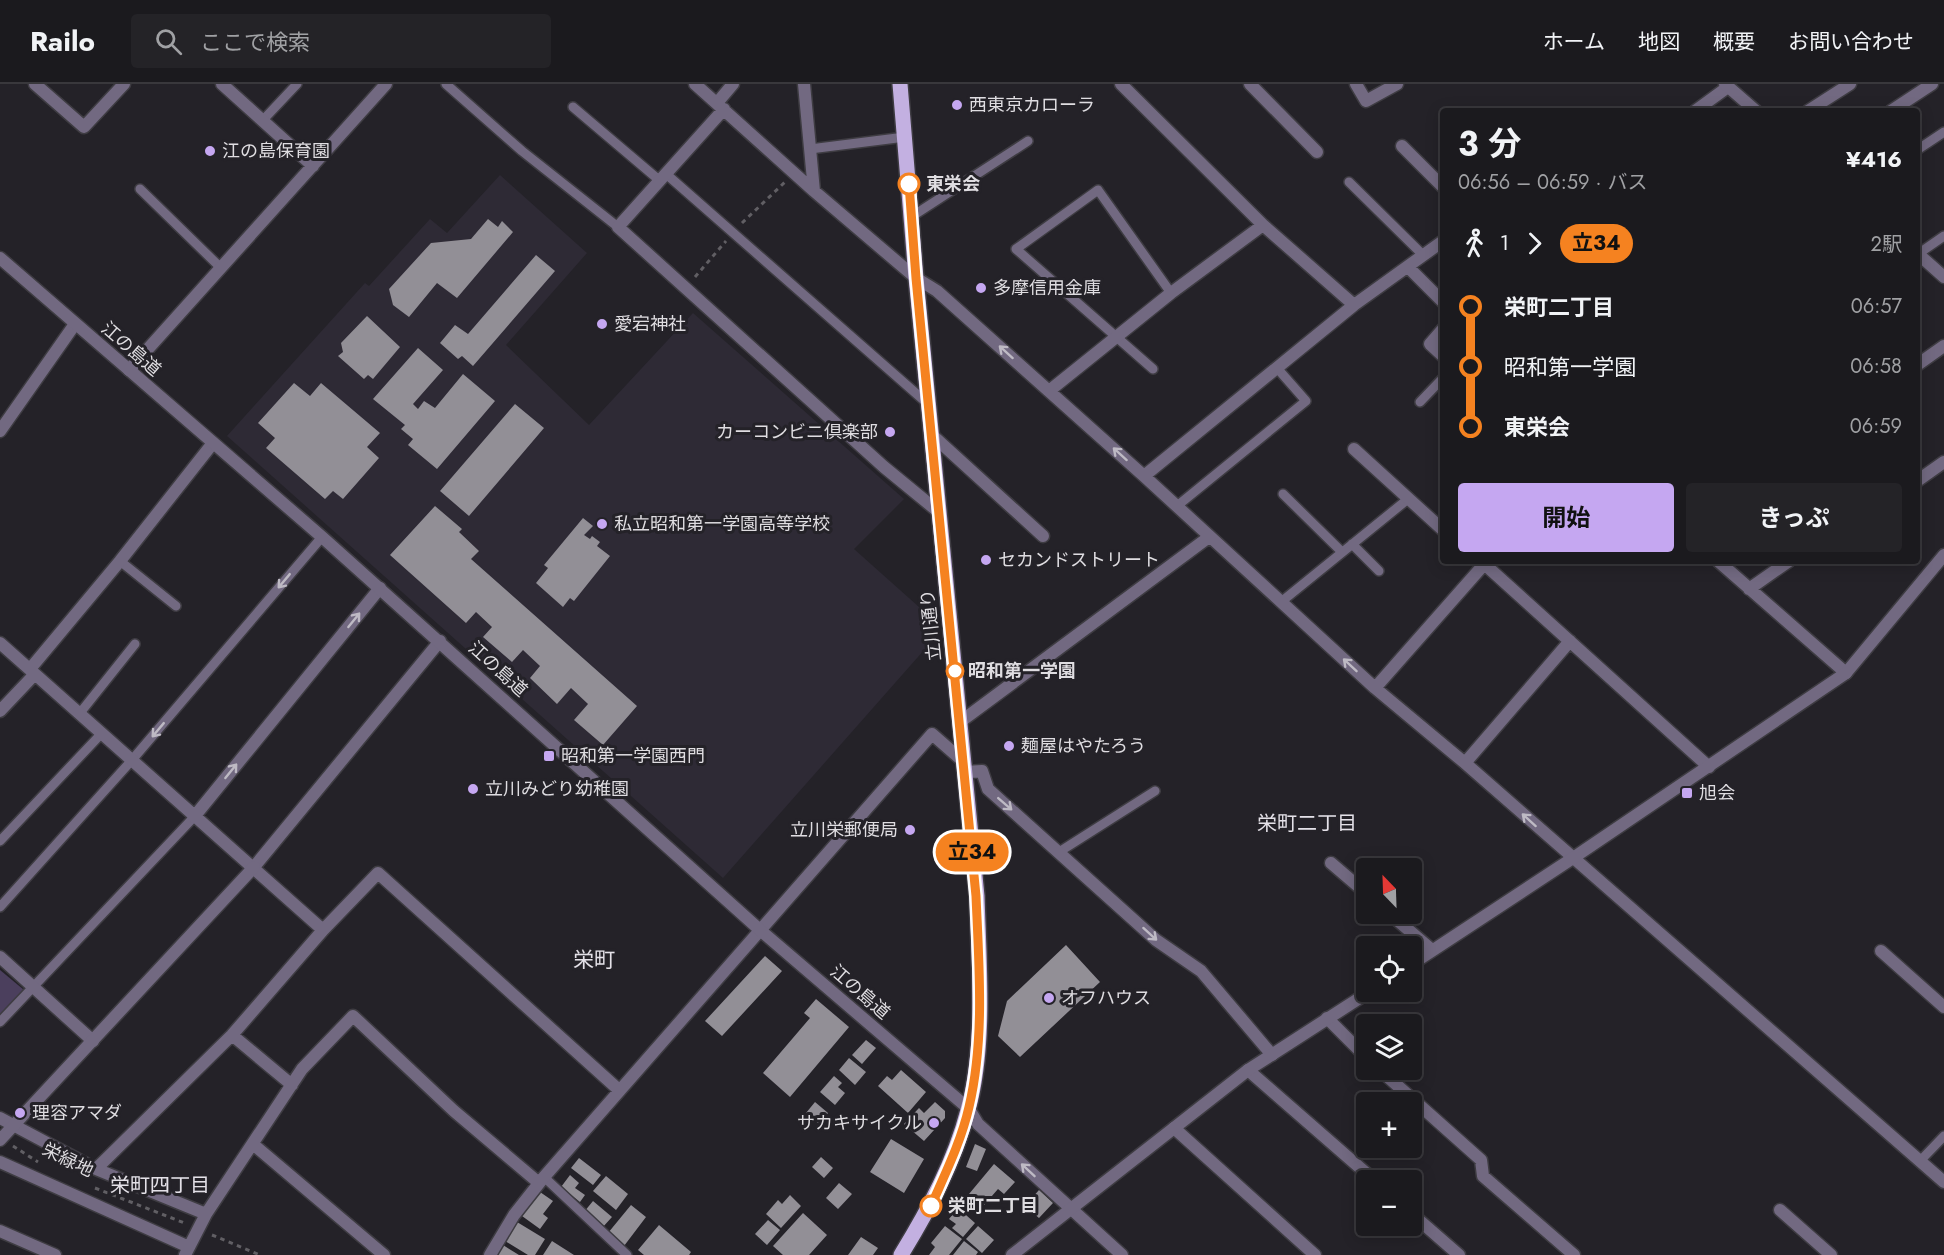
<!DOCTYPE html>
<html lang="ja">
<meta charset="utf-8">
<style>
:root{--surface:#1b1a1e;--page:#242327;--text:#f1f3f6;--muted:#a0a1a4;--line:#39383c;--accent:#c5a7f1}
body{margin:0;font-family:Jost,"Noto Sans JP",sans-serif;background:var(--page);color:var(--text);height:100vh;display:flex;flex-direction:column;font-size:22px;white-space:nowrap}
*{box-sizing:border-box;margin:0}
p{font-size:20px;color:var(--muted)}
.icon{flex:none;width:33px;height:33px;fill:none;stroke:currentColor;stroke-width:2;stroke-linecap:round;stroke-linejoin:round}
.map{position:relative;flex:1;overflow:hidden}
.details{position:absolute;left:1440px;top:24px;width:480px;height:456px;display:flex;flex-direction:column;background:var(--surface);border-radius:6px;box-shadow:0 3px 15px #0003,0 0 0 2px var(--line)}
.details>*{flex:none}
.badge{padding:0 12px;border-radius:20px;font-size:21px;line-height:39px}
.needle{width:39px;rotate:337deg}
.fabs{position:absolute;left:1356px;top:774px;display:grid;gap:12px}
.fabs a{display:grid;place-items:center;width:66px;height:66px;border-radius:6px;background:var(--surface);box-shadow:0 3px 15px #0003,0 0 0 2px var(--line);font-size:30px}
.map>.badge{position:absolute;translate:-50% -50%;box-shadow:0 0 0 3px #fff}
.legs{display:flex;align-items:center;gap:9px;height:66px;padding:0 18px;font-size:20px}
.legs p{margin-inline-start:auto}
.head{display:flex;align-items:center;justify-content:space-between;height:102px;padding:0 18px}
h1{font-size:33px;font-weight:700;line-height:45px}
.primary-button{display:flex;gap:12px;margin-top:auto;padding:12px 18px}
.primary-button a{flex:1;height:69px;border-radius:6px;background:var(--accent);color:#111;font-size:24px;font-weight:700;line-height:69px;text-align:center}
.primary-button a+a{background:var(--page);color:var(--text)}
ul{padding:0 18px;list-style:none}
li{display:flex;align-items:center;gap:21px;height:60px;font-size:22px}
li i{display:grid;place-items:center;width:9px;height:100%;margin:0 8px;background:currentColor}
li i::after{content:'';width:15px;height:15px;margin:-8px;border:4px solid;border-radius:50%;background:var(--surface)}
li p{margin-inline-start:auto}
li:first-child i{background:linear-gradient(#0000 50%,currentColor 0)}
li:last-child i{background:linear-gradient(currentColor 50%,#0000 0)}
header{display:flex;align-items:center;gap:36px;box-sizing:border-box;height:84px;padding:0 30px;background:var(--surface);border-bottom:2px solid var(--line)}
header strong{font-size:28px}
nav{display:flex;gap:33px;margin-inline-start:auto;font-size:21px}
.search{width:420px;height:54px;background:var(--page);display:flex;align-items:center;gap:15px;box-sizing:border-box;padding:0 21px;border-radius:6px;color:var(--muted);font-size:22px}
.map>svg:first-child{display:block}
.built{fill:#2e2a35}
.green{fill:#4b3f5d}
.building{fill:#928f96}
.lines{fill:none;stroke-linecap:round;stroke-linejoin:round}
.service-casing{stroke:#3e3c42;stroke-width:12}
.minor-casing{stroke:#3e3c42;stroke-width:15}
.tertiary-casing{stroke:#3e3c42;stroke-width:15}
.primary-casing{stroke:#3e3c42;stroke-width:18}
.path{stroke:#615f64;stroke-width:3;stroke-dasharray:4.5 4.5;stroke-linecap:butt}
.service{stroke:#726981;stroke-width:9}
.minor{stroke:#726981;stroke-width:12}
.tertiary{stroke:#726981;stroke-width:12}
.primary{stroke:#c3b0e1;stroke-width:15}
.oneway{stroke:#bebac4}
.line-1-casing{stroke:#fff;stroke-width:14}
.line-1{stroke:#f58220;stroke-width:9}
.poi-dot{fill:#c5a7f1;stroke:#242228;stroke-width:2}
.stop-1-dot{fill:#fff;stroke:#f58220;stroke-width:3}
.labels{text-anchor:middle;dominant-baseline:central;stroke-width:6;stroke-linejoin:round;paint-order:stroke}
.poi-label{font-size:18px;fill:#dfdde1;stroke:#242228;text-anchor:start}
.stop-label{font-size:18px;font-weight:bold;fill:#dfdde1;stroke:#242228;text-anchor:start}
.street-label{font-size:18px;fill:#dfdde1;stroke:#242228}
.neighbourhood-label{font-size:20px;fill:#e4e1e8;stroke:#242228}
.quarter-label{font-size:21px;fill:#e4e1e8;stroke:#242228}
</style>
<header>
<strong>Railo</strong>
<div class="search"><svg class="icon" aria-label="search" viewBox="0 0 24 24"><circle cx="10" cy="10" r="6"/><path d="M15 15l6 6"/></svg>ここで検索</div>
<nav><a>ホーム</a><a>地図</a><a>概要</a><a>お問い合わせ</a></nav>
</header>
<div class="map">
<svg width="1944" height="1171" viewBox="0 0 1944 1171">
<rect width="100%" height="100%" fill="#242228"/>
<path class="built" d="M500,91L587,169L506,261L589,341L693,229L904,415L854,465L928,531L925,565L723,794L227,352L365,199L369,202L430,135L447,149Z"/>
<path class="green" d="M0,886L24,906L0,930Z"/>
<path class="building" d="M488,135L498,143L502,137L513,148L457,214L437,199L409,233L393,221L389,205L431,159L471,155Z
M536,171L555,187L473,282L462,272L458,275L440,259L455,241L468,250Z
M367,232L400,263L373,295L368,291L364,295L338,272L343,268L341,259Z
M418,264L443,286L413,320L418,325L424,317L435,324L463,290L495,317L437,385L408,361L413,355L401,345L405,341L373,315Z
M294,299L310,312L321,299L380,349L367,363L379,374L343,415L333,407L325,415L266,364L275,354L258,339Z
M515,320L544,344L469,432L440,407Z
M435,422L462,445L459,448L479,467L471,475L637,622L603,661L574,636L588,620L571,604L557,620L530,594L540,582L523,566L512,578L483,553L492,543L476,528L466,539L390,471Z
M583,434L593,442L584,451L590,455L592,452L600,458L597,462L610,472L574,517L570,514L563,523L536,499L548,484L544,481Z
M1066,861L1100,898L1020,973L998,952L1007,917Z
M765,872L782,887L722,952L705,937Z
M816,915L849,943L790,1013L763,989L810,934L804,929Z
M866,956L876,964L862,980L852,971Z
M849,974L866,988L855,1001L839,986Z
M901,986L926,1008L908,1029L878,1002L887,992L892,996Z
M834,992L842,999L838,1003L845,1009L835,1021L820,1008Z
M815,1018L828,1029L819,1040L806,1029Z
M935,1018L945,1027V1034L924,1057L904,1040L919,1024L924,1029Z
M891,1055L924,1075L904,1109L870,1088Z
M975,1060L986,1065L977,1087L966,1083Z
M821,1073L833,1084L824,1094L812,1083Z
M579,1074L601,1091L593,1101L571,1084Z
M994,1080L1015,1098L1004,1110L998,1105L978,1128L964,1116Z
M570,1091L579,1099L575,1104L585,1111L580,1118L561,1103Z
M606,1092L628,1110L616,1126L593,1107Z
M839,1099L852,1110L838,1125L826,1114Z
M1039,1106L1053,1119L1039,1134L1025,1122Z
M540,1108L553,1117L543,1130L548,1134L540,1145L522,1132Z
M790,1111L801,1122L781,1144L766,1130L778,1116L782,1120Z
M593,1117L612,1133L602,1144L584,1128Z
M631,1121L646,1133L624,1162L608,1149Z
M958,1124L975,1139L963,1153L952,1144L956,1140L949,1135Z
M803,1129L827,1151L809,1171H783L773,1162Z
M768,1136L780,1146L767,1161L755,1150Z
M517,1138L545,1155L535,1171H528L505,1157Z
M659,1141L691,1168L689,1171H644L638,1166Z
M945,1142L962,1155L949,1171H929L935,1163L931,1159Z
M978,1142L994,1156L982,1169L966,1155Z
M861,1153L878,1164L873,1171H848Z
M552,1157L574,1171H543Z
M964,1157L978,1168L976,1171H953Z
M503,1161L519,1171H497Z"/>
<g class="lines">
<g class="service-casing">
<path id="service" d="M446,0L522,67L618,143
M573,23L659,96
M263,36L297,0
M810,65L905,53
M1917,66L1944,48
M665,89L927,319
M1349,98L1423,171
M140,105L221,184
M911,133L1028,57
M1918,170L1944,152
M1153,285L1016,165L1098,106L1171,209
M1420,318L1443,294
M1283,410L1342,468
M1177,422L1306,317L1277,284
M1352,460L1379,487
M120,477L176,522
M1281,518L1408,415
M80,629L135,560
M0,757L102,649
M1059,768L1155,707
M0,823L132,676L322,453
M0,938L194,733
M1920,1077L1944,1052
M544,1093L627,1171"/>
</g>
<g class="minor-casing">
<path id="minor" d="M35,0L84,43L124,0
M222,0L313,82
M695,0L814,107L916,194L937,207L1144,392L1375,604L1465,679L1944,1098
M804,0L814,107
M1121,0L1263,141L1354,221
M1250,0L1317,68
M1356,0L1366,17L1397,0
M717,19L733,0
M724,25L618,143L884,383L940,429
M1695,27L1728,3
M1808,27L1850,0
M1891,27L1932,0
M1402,62L1443,103
M1408,183L1443,218
M1443,245L1430,260L1443,272
M1917,281L1944,262
M129,286L386,0
M1049,307L1171,209L1263,141
M0,347L75,240
M932,351L1043,452
M1354,365L1443,446
M1144,392L1354,221L1443,157
M1917,397L1944,378
M1481,477L1709,683
M1718,477L1846,589
M1749,505L1789,477
M0,559L323,846L232,951L96,1085
M30,585L120,477L213,359
M1375,604L1487,477
M0,627L35,590
M960,638L1209,453
M1465,679L1570,557
M965,688L982,687L988,705L1156,856L1201,887L1272,971
M194,733L380,504
M1331,779L1366,809
M254,783L440,557
M1390,830L1432,866
M323,846L378,789L619,1006
M1881,867L1944,923
M0,873L93,957
M1327,934L1366,973
M232,951L292,1001
M1248,986L1374,1096
M1380,986L1481,1076L1483,1092L1574,1171
M969,1025L978,1040L1122,1171
M0,1034L96,1085L206,1130
M1174,1044L1315,1171
M254,1061L384,1171
M0,1078L189,1163
M1780,1126L1831,1171
M1412,1130L1459,1171
M0,1147L55,1171
M185,1171L206,1130L302,985L353,932L454,1027L539,1099
M490,1171L514,1131L544,1093L932,650L964,678"/>
</g>
<g class="tertiary-casing">
<path id="tertiary" d="M1725,0L1756,27
M1917,169L1944,193
M0,174L322,453L760,846L969,1025
M1412,880L1573,774L1846,589L1944,471
M0,1056L254,783
M1012,1171L1248,986L1369,908"/>
</g>
<g class="primary-casing">
<path id="primary" d="M900,0L916,194L977,812C979,879 986,961 968,1026C954,1079 929,1125 901,1171"/>
</g>
<path class="path" d="M742,139L785,98
M695,193L726,157
M13,1062L38,1078
M95,1104L187,1140
M212,1151L260,1171"/>
<use href="#service" class="service"/>
<use href="#minor" class="minor"/>
<use href="#tertiary" class="tertiary"/>
<use href="#primary" class="primary"/>
</g>
<defs><path id="oneway-shaft" d="M-6 0H5M1.5-3L5.5 0L1.5 3" fill="none" stroke-width="1.6" stroke-linecap="round" stroke-linejoin="round" transform="scale(1.5)"/></defs>
<g class="oneway">
<use href="#oneway-shaft" transform="translate(1006 268) rotate(-138)"/>
<use href="#oneway-shaft" transform="translate(1120 370) rotate(-138)"/>
<use href="#oneway-shaft" transform="translate(284 497) rotate(130)"/>
<use href="#oneway-shaft" transform="translate(354 536) rotate(-51)"/>
<use href="#oneway-shaft" transform="translate(1350 581) rotate(-137)"/>
<use href="#oneway-shaft" transform="translate(158 646) rotate(130)"/>
<use href="#oneway-shaft" transform="translate(231 687) rotate(-51)"/>
<use href="#oneway-shaft" transform="translate(1005 720) rotate(41)"/>
<use href="#oneway-shaft" transform="translate(1529 736) rotate(-138)"/>
<use href="#oneway-shaft" transform="translate(1150 850) rotate(42)"/>
<use href="#oneway-shaft" transform="translate(1028 1086) rotate(-137)"/>
</g>
<g class="lines">
<g class="line-1-casing">
<path id="line-1" d="M909,100L916,194L976,812C979,882 985,955 969,1023C961,1058 945,1090 931,1122"/>
</g>
<use href="#line-1" class="line-1"/>
</g>
<g class="poi-dot">
<circle cx="957" cy="21" r="6"/>
<circle cx="210" cy="67" r="6"/>
<circle cx="981" cy="204" r="6"/>
<circle cx="602" cy="240" r="6"/>
<circle cx="890" cy="348" r="6"/>
<circle cx="602" cy="440" r="6"/>
<circle cx="986" cy="476" r="6"/>
<circle cx="1009" cy="662" r="6"/>
<rect x="543" y="666" width="12" height="12" rx="3"/>
<circle cx="473" cy="705" r="6"/>
<rect x="1681" y="703" width="12" height="12" rx="3"/>
<circle cx="910" cy="746" r="6"/>
<circle cx="1049" cy="914" r="6"/>
<circle cx="20" cy="1029" r="6"/>
<circle cx="934" cy="1039" r="6"/>
</g>
<g class="stop-1-dot">
<circle cx="909" cy="100" r="10"/>
<circle cx="955" cy="587" r="8"/>
<circle cx="931" cy="1122" r="10"/>
</g>
<g class="labels">
<g class="poi-label">
<text x="969" y="21">西東京カローラ</text>
<text x="222" y="67">江の島保育園</text>
<text x="993" y="204">多摩信用金庫</text>
<text x="614" y="240">愛宕神社</text>
<text x="878" y="348" text-anchor="end">カーコンビニ倶楽部</text>
<text x="614" y="440">私立昭和第一学園高等学校</text>
<text x="998" y="476">セカンドストリート</text>
<text x="1021" y="662">麺屋はやたろう</text>
<text x="561" y="672">昭和第一学園西門</text>
<text x="485" y="705">立川みどり幼稚園</text>
<text x="1699" y="709">旭会</text>
<text x="898" y="746" text-anchor="end">立川栄郵便局</text>
<text x="1061" y="914">オフハウス</text>
<text x="32" y="1029">理容アマダ</text>
<text x="922" y="1039" text-anchor="end">サカキサイクル</text>
</g>
<g class="stop-label">
<text x="926" y="100">東栄会</text>
<text x="968" y="587">昭和第一学園</text>
<text x="948" y="1122">栄町二丁目</text>
</g>
<g class="street-label">
<text transform="translate(131 265) rotate(41)">江の島道</text>
<text transform="translate(931 541) rotate(-96)">立川通り</text>
<text transform="translate(498 585) rotate(42)">江の島道</text>
<text transform="translate(860 908) rotate(41)">江の島道</text>
<text transform="translate(68 1076) rotate(26)">栄緑地</text>
</g>
<g class="neighbourhood-label">
<text x="1307" y="739">栄町二丁目</text>
<text x="160" y="1101">栄町四丁目</text>
</g>
<g class="quarter-label">
<text x="594" y="876">栄町</text>
</g>
</g>
</svg>
<div class="fabs">
<a><svg class="needle" viewBox="-14 -14 28 28"><path d="M0-13l5 13h-10z" fill="#e53935"/><path d="M0 13l5-13h-10z" fill="#a0a1a4"/></svg></a>
<a><svg class="icon" aria-label="locate" viewBox="0 0 24 24"><circle cx="12" cy="12" r="6"/><path d="M12 2v4M12 18v4M2 12h4M18 12h4"/></svg></a>
<a><svg class="icon" aria-label="layers" viewBox="0 0 24 24"><path d="M12 4l9 5-9 5-9-5zM3 14l9 5 9-5"/></svg></a>
<a>+</a>
<a>−</a>
</div>
<b class="badge" style="left:972px;top:768px;background:#f58220;color:#111">立34</b>
<section class="details">
<div class="head"><div><h1>3 分</h1><p>06:56 – 06:59 · バス</p></div><b>¥416</b></div>
<div class="legs"><svg class="icon" aria-label="walk" viewBox="0 0 24 24"><circle cx="13" cy="4" r="2"/><path d="M13 8l-2 6 4 7M11 14l-3 7M7 12l3-4h3l4 4"/></svg>1<svg class="icon" aria-label="forward" viewBox="0 0 24 24"><path d="M9 5l7 7-7 7"/></svg><b class="badge" style="background:#f58220;color:#111">立34</b><p>2駅</p></div>
<ul>
<li><i style="color:#f58220"></i><b>栄町二丁目</b><p>06:57</p></li>
<li><i style="color:#f58220"></i><span>昭和第一学園</span><p>06:58</p></li>
<li><i style="color:#f58220"></i><b>東栄会</b><p>06:59</p></li>
</ul>
<div class="primary-button"><a>開始</a><a>きっぷ</a></div>
</section>
</div>
